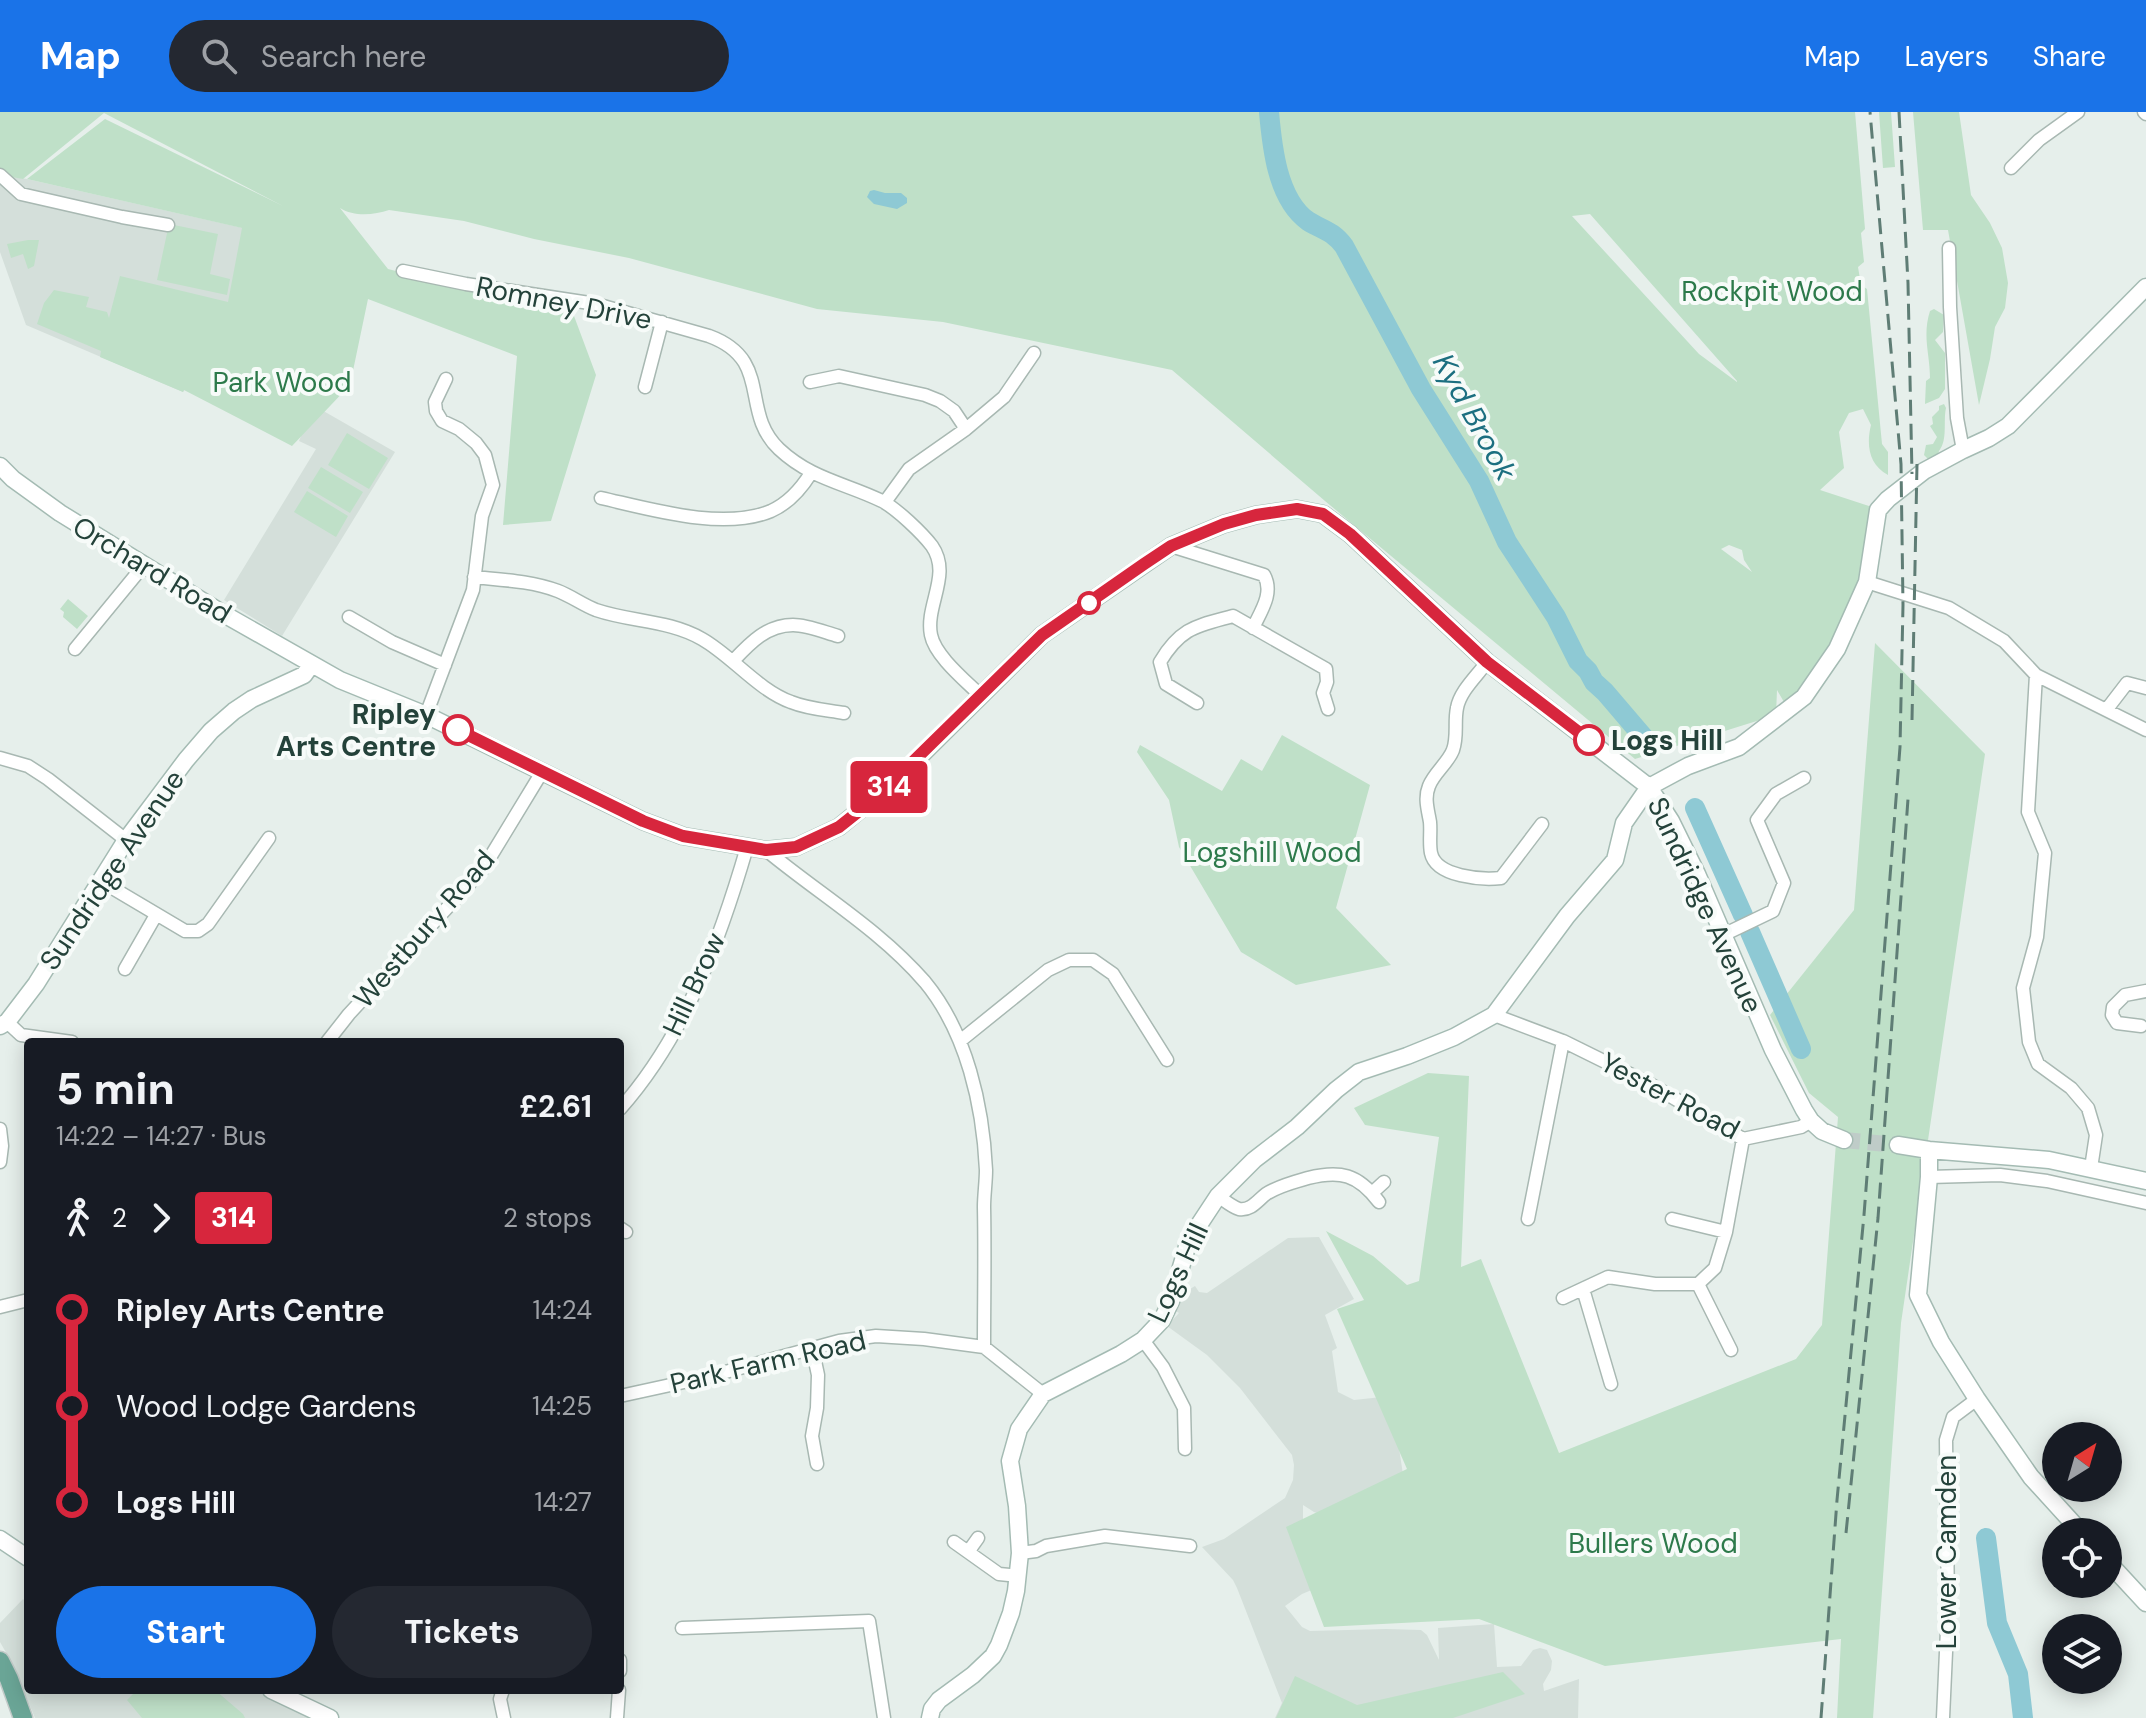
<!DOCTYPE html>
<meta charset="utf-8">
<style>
:root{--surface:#171b24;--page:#242831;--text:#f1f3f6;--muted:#9ea1a6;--accent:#1a73e8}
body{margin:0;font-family:"DM Sans",sans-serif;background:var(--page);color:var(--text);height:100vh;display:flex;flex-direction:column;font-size:30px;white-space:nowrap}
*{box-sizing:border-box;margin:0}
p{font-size:26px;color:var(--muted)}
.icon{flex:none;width:44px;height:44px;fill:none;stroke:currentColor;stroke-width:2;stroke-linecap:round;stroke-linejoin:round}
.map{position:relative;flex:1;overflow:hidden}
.side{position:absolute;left:24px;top:926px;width:600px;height:656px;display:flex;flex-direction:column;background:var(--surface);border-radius:8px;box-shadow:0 4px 20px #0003}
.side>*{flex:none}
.badge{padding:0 16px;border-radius:6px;font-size:28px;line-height:52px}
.needle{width:52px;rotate:37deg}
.tools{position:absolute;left:2042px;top:1310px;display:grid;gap:16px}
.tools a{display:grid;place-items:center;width:80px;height:80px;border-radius:50%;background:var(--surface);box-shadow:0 4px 20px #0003;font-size:40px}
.map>.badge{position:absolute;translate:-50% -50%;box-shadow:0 0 0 4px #fff}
.legs{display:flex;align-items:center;gap:12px;height:88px;padding:0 32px;font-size:26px}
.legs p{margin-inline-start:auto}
.summary{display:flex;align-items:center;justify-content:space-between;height:136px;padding:0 32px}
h1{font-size:44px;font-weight:800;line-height:60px}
.primary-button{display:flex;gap:16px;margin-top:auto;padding:16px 32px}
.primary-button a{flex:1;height:92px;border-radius:48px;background:var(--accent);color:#fff;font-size:32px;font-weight:800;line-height:92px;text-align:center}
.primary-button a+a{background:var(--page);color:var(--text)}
ul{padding:0 32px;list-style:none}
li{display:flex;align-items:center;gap:28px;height:96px;font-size:30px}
li i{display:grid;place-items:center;width:12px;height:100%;margin:0 10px;background:currentColor}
li i::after{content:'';width:20px;height:20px;margin:-10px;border:6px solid;border-radius:50%;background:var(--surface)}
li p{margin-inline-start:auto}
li:first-child i{background:linear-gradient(#0000 50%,currentColor 0)}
li:last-child i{background:linear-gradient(currentColor 50%,#0000 0)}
header{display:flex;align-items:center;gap:48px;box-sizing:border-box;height:112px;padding:0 40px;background:var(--accent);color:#fff}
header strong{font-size:38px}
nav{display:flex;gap:44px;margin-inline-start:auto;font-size:28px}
.search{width:560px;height:72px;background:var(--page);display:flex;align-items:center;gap:20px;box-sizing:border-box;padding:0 28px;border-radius:44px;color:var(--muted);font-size:30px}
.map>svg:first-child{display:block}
.built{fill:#d4dfda}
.green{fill:#bfe0c8;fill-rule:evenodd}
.water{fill:#8ec9d4}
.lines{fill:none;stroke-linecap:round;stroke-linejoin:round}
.river{stroke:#8ec9d4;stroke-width:20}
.secondary-tunnel{stroke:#bfccc8;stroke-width:16;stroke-dasharray:16 8;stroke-linecap:butt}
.street-casing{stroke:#a8b8b2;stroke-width:15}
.secondary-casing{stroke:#a4bbb3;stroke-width:19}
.primary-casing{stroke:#c2cac8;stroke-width:21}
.street{stroke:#fff;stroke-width:12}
.secondary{stroke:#fff;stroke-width:16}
.primary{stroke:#6aa596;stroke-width:18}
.rail{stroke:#5f7d75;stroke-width:3;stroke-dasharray:16 8;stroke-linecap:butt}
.line-1-casing{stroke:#fff;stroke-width:18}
.line-1{stroke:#d7263d;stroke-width:12}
.stop-1-dot{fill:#fff;stroke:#d7263d;stroke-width:4}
.labels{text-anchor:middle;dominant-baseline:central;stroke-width:8;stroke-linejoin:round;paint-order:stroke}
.park-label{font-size:28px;fill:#2d7a4b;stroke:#f7fbf9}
.street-label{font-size:28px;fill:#24423a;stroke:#f7fbf9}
.stop-label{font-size:28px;font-weight:bold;fill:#24423a;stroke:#f7fbf9;text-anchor:end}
.water-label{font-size:30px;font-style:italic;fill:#1c6f80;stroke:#f7fbf9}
</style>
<header>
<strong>Map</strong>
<div class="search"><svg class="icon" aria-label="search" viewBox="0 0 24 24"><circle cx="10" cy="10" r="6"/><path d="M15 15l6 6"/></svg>Search here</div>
<nav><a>Map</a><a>Layers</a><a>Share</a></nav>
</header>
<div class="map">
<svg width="2146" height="1606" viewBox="0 0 2146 1606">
<rect width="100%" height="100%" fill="#e6efeb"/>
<path class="built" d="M0,63L27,67L243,116L274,165L183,280L26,213L0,140Z
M313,293L395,340L282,524L224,488L316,337L299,329Z
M1319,1125L1354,1187L1325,1203L1337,1236L1332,1239L1338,1280L1354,1288L1391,1284L1406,1382L1323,1403L1314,1400L1303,1393V1408L1333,1469L1302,1482L1285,1494L1302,1515L1310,1519L1386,1517L1421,1518L1427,1523L1439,1548L1438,1516L1494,1512L1497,1555L1521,1554L1533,1538L1540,1536L1547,1538L1552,1549L1551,1558L1543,1572L1544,1579L1579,1567L1578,1606H1275L1282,1591L1237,1476L1233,1468L1202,1435L1224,1427L1285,1386L1293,1368L1294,1353L1292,1343L1240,1276L1207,1243L1167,1214L1179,1201L1174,1198L1182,1182L1195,1174L1199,1180L1207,1181L1288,1126Z
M23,1487L28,1492V1578H254L312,1606H35L12,1551L0,1530V1511Z"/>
<path class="green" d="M0,0H1855L1865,117L1861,121L1864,150L1858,155L1861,173L1867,177L1882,332L1888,340V363C1869,353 1866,333 1871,313L1863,297L1849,301L1839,320L1844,356L1820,378L1872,395L1862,469L1830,535L1799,579L1784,590L1777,578L1776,603L1635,647L1325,389L1172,258L943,210L817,197L629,146L534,127L464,109L389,98C374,103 354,105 340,96L388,157L574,204L596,263L551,409L503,413L517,244L368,187L350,273L292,334L184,278L183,280L100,245L101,239L37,212L44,191L54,178L89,185L86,195L107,200L109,206L120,164L228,190L242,116L27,67L105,7L283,94L104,1L23,67L0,63ZM1590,102L1737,269V270L1699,242L1572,104ZM1729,433L1742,438L1744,448L1752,460L1721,437Z
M1879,0H1891L1895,55L1883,56Z
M1913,0H1959L1971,83L1990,111L2002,136L2008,171L2005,196L1995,215L1990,247L1979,293L1948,118H1923Z
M169,112L218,122L210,162L230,167L227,183L157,168Z
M28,128H39L34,154L28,157L23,142L11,146L7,132Z
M1934,197L1944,203L1943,220L1935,228L1945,241V277L1939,286L1925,292L1926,269L1930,266C1930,242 1922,224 1930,199Z
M1944,292L1946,296C1943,309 1948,328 1939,339L1938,342L1929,348L1924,343L1926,333L1933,332L1937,325L1930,314L1933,312L1932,305L1939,298V294Z
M347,321L388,346L369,377L328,353Z
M321,355L363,380L350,401L308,376Z
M307,379L348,404L336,425L294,400Z
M68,487L88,504L77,517L63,505L64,500L60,497Z
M1875,531L1985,642L1901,1211L1873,1606H1837L1841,1527L1605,1554L1479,1507L1324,1515L1286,1415L1407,1357L1337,1197L1364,1188L1326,1119L1373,1144L1407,1173L1419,1169L1439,1025L1365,1013L1354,996L1428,961L1469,964L1461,1155L1481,1147L1559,1341L1796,1247L1822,1213L1838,1005L1809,981L1770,903L1854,798Z
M1282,623L1370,673L1336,796L1391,853L1296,873L1241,840L1179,735L1169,688L1137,640L1140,633L1222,679L1241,647L1262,659Z
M1503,1560L1525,1582L1453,1606H1276L1295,1564L1357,1593Z
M137,1578H215L243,1602L245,1606H142L127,1588Z"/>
<path class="water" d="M874,78L885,81H901L907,86V91L897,97L874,92L867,85L870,79Z"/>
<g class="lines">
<path class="river" d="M1269,0C1272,34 1277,87 1308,109C1322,118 1332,118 1344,134L1421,277L1479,369L1507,430L1556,505L1578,549L1588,559L1594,570L1605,580L1652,635
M1695,696L1743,803
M1750,820L1801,937
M1986,1426L1997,1511L2018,1562L2023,1606"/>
<path class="secondary-tunnel" d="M1844,1028L1898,1033"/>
<g class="street-casing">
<path id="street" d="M2144,0L2146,2
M2011,56L2039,28L2078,0
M0,63L21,82L122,105L168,113
M1949,136L1950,195L1957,306L1963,338
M403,159L466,172L596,192L709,224C774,248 739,299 779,337C811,367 845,371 882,389C897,397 922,421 932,434C952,463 925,493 931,523C935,544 966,569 981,584
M810,270L839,264L925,283L940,289L954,299L966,317
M645,275L662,210
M601,386C650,397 723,419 771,399C789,391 801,377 811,361
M885,390L909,357L966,317L1004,285L1034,241
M1171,434L1264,463C1274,481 1261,499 1253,516
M474,465C503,468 531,469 558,479C571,484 583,493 596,498C631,510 669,508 702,527C732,544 758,578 791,590C808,597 827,598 844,601
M1867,470L1949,496L2004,529L2036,563L2028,700L2045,741L2037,825L2023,876L2029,930L2038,952L2071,976L2088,996L2096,1023L2091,1056
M349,505L392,530L445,553
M75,537L144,453
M734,548C750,531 767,513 793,513C807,513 824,520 838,524
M1487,550C1477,564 1460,579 1457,596C1454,610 1458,624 1453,638C1448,651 1434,661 1429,674C1424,686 1428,698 1430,710C1431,720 1429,731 1431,741C1436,765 1482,768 1501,766L1542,712
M2036,563L2146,618
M1197,591L1166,572L1160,550C1181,515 1197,514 1233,504L1326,557L1327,570L1323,581L1328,597
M2107,597L2127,571L2146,576
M426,603L473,478L482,404L493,373L485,343L476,331L459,317L442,309L436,299L435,290L446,267
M0,646L28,654L48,667L126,728
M766,738C819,782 879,817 925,870C967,921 983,994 986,1058C986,1070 984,1083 984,1095C985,1141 984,1188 984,1235
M99,768L185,819H198L208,812L269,726
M1723,823L1773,799L1784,771L1757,708L1776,682L1804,666
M125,857L156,803
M1494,903L1563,929L1650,972L1743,1027L1801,1015L1811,1009
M7,910L21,923L72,930
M2141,914L2117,911L2112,903L2113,895L2125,883L2146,879
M960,929L1048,858L1069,848H1093L1113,862L1167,948
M327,930L349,902L483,757L542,660
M620,997C685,924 720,828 747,735
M0,1017L2,1034L0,1050
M1929,1065L2000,1063L2047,1069L2146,1091
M1372,1081L1384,1070
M1218,1084C1224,1088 1232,1095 1239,1097C1251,1099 1258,1088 1266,1082C1278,1074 1294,1070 1308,1066C1340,1058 1358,1062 1379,1090
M1528,1107L1563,929
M1672,1107L1726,1120
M620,1116L626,1120
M1698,1172L1731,1238
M1583,1177L1611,1272
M1563,1186L1608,1165L1655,1172H1698L1715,1156L1726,1120L1743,1027
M0,1195L28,1188
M1143,1228L1163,1255L1184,1296L1185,1337
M812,1235L818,1263L817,1296L812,1324L817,1352
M620,1284L707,1265L839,1229L876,1224L924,1227L984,1235L1043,1282
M954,1430L999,1462L1019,1464
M968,1440L978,1426
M1020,1441L1036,1439L1046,1434L1105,1424L1190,1434
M682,1516L869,1509L884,1606
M620,1548V1559
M503,1578L500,1587L504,1606
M617,1606L619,1578
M1943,1606L1948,1496L1946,1328L1953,1305L1977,1287"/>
</g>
<g class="secondary-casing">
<path id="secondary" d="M0,354L13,367L60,401L222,501L340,568L426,603L643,709L683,724L766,738L796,735L839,715L893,671L1042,523L1171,434L1224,412L1256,403L1297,397L1323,402L1350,422L1487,550L1649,675L1671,709L1697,762L1773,938L1804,998L1811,1009L1822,1019L1844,1028
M0,914L7,910L36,872L126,728L186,648L211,619L234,599L252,587L304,563L311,553
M1898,1033L1929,1038L2049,1048L2146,1069
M1929,1038V1065L1918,1183L1941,1230L1977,1287L2031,1365L2081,1420
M0,1427L28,1446
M2108,1450L2146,1491
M271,1578L330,1606
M930,1606L932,1597L939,1588L973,1563L993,1544L999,1533L1011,1501L1016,1479L1020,1441L1017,1394L1010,1349L1019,1317L1043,1282L1121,1242L1143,1228L1162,1208L1171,1189L1189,1128L1218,1084L1254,1048L1297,1015L1336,978L1359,960L1407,944L1454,925L1494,903L1567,804L1615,748L1624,711L1649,675L1688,654L1739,635L1804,585L1837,537L1867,470L1878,398L1888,387L1924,359L1963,338L1989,326L2008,314L2146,175"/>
</g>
<g class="primary-casing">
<path id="primary" d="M0,1549L9,1567L23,1606"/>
</g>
<use href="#street" class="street"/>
<use href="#secondary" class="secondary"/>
<use href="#primary" class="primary"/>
<path class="rail" d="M1899,0L1908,171L1912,362
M1912,608L1917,352
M1846,1421L1878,1106L1908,687
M1821,1606L1837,1388L1864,1103L1900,635L1903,493L1901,352L1870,0"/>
</g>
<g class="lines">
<g class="line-1-casing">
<path id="line-1" d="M458,618L643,709L683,724L766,738L796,735L839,715L878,684L1042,523L1144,452L1171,434L1224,412L1256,403L1297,397L1323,402L1350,422L1487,550L1589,628"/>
</g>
<use href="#line-1" class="line-1"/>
</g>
<g class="stop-1-dot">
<circle cx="1089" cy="491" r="10"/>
<circle cx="458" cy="618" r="14"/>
<circle cx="1589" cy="628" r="14"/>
</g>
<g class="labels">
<g class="park-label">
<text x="1772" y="179">Rockpit Wood</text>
<text x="282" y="270">Park Wood</text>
<text x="1272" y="740">Logshill Wood</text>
<text x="1653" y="1431">Bullers Wood</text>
</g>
<g class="street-label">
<text transform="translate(564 191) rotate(11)">Romney Drive</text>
<text transform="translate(152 458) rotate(31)">Orchard Road</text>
<text transform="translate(112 758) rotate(-56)">Sundridge Avenue</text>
<text transform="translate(1705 793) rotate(65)">Sundridge Avenue</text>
<text transform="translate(424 817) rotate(-49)">Westbury Road</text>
<text transform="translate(694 872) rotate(-65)">Hill Brow</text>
<text transform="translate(1670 984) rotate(28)">Yester Road</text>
<text transform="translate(1178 1161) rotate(-65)">Logs Hill</text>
<text transform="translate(768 1250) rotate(-13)">Park Farm Road</text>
<text transform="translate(1946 1440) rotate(-90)">Lower Camden</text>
</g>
<g class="stop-label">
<text x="436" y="602">Ripley<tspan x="436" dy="32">Arts Centre</tspan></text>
<text x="1611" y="628" text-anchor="start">Logs Hill</text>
</g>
<g class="water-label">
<text transform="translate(1475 305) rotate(61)">Kyd Brook</text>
</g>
</g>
</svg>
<div class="tools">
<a><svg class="needle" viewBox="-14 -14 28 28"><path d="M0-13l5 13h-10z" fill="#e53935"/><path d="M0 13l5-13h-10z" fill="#9ea1a6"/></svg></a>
<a><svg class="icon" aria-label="locate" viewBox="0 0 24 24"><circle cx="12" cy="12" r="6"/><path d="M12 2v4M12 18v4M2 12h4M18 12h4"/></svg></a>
<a><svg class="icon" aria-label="layers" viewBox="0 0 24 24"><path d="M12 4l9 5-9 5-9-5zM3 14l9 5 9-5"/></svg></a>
</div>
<b class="badge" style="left:889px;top:675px;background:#d7263d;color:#fff">314</b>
<section class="side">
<div class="summary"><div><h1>5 min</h1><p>14:22 – 14:27 · Bus</p></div><b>£2.61</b></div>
<div class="legs"><svg class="icon" aria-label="walk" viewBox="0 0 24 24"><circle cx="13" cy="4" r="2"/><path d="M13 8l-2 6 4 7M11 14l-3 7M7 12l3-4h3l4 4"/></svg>2<svg class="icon" aria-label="forward" viewBox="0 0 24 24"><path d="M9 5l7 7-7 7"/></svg><b class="badge" style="background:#d7263d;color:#fff">314</b><p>2 stops</p></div>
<ul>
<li><i style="color:#d7263d"></i><b>Ripley Arts Centre</b><p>14:24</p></li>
<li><i style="color:#d7263d"></i><span>Wood Lodge Gardens</span><p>14:25</p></li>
<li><i style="color:#d7263d"></i><b>Logs Hill</b><p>14:27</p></li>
</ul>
<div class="primary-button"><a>Start</a><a>Tickets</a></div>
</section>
</div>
